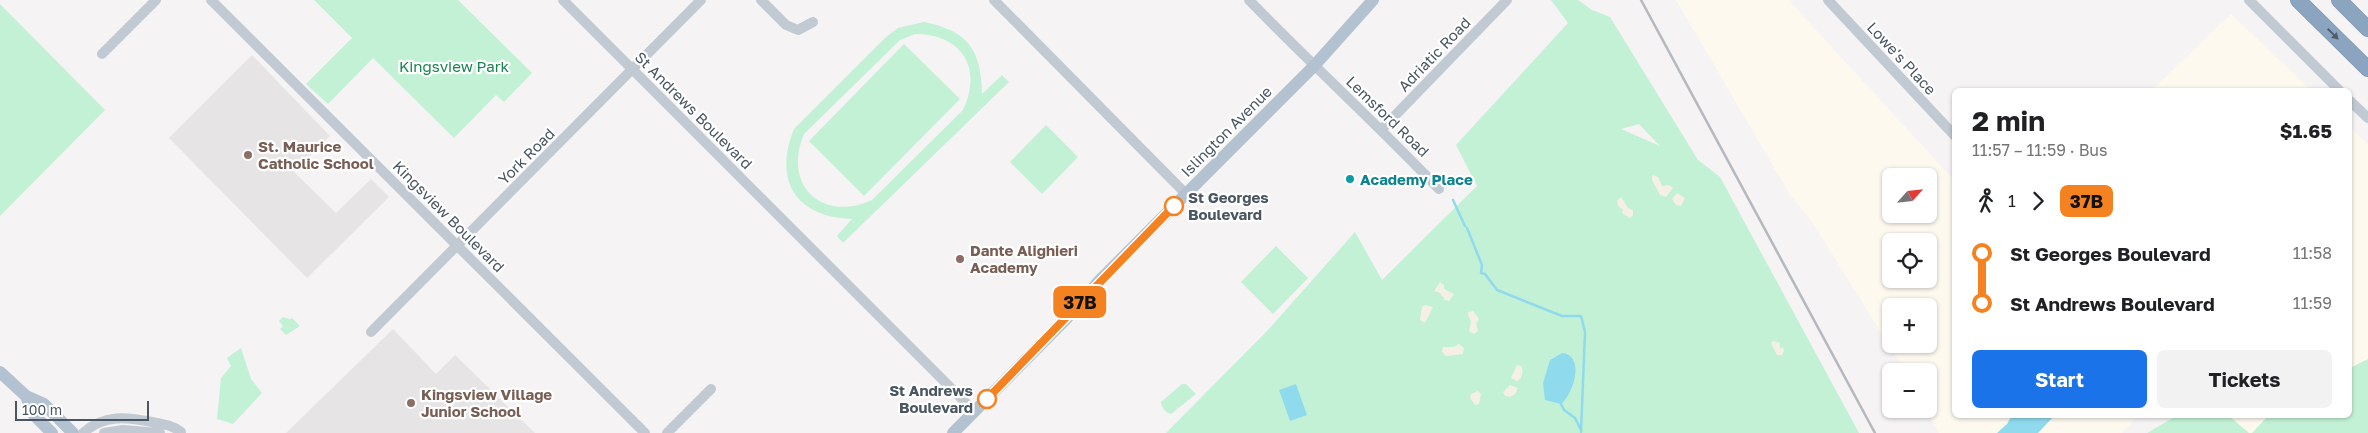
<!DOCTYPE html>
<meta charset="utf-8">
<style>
:root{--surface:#fff;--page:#f2f2f2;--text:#202124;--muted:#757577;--accent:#1a73e8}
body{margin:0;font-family:"Golos Text",sans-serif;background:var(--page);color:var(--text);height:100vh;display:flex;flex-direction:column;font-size:19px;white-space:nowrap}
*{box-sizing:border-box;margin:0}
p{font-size:16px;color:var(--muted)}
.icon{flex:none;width:28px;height:28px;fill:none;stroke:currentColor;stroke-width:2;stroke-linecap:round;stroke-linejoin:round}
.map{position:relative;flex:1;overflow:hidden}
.panel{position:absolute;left:1952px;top:88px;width:400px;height:330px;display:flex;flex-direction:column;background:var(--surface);border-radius:8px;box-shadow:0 1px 4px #0004}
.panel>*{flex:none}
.badge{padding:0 10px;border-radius:8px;font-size:18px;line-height:32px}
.needle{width:32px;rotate:63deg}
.fabs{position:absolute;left:1882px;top:168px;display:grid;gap:10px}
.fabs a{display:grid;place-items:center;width:55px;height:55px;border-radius:8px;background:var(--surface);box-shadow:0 1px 4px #0004;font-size:25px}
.scale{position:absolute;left:15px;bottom:12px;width:134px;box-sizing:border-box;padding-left:5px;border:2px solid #4a5661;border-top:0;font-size:14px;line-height:18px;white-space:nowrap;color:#4a5661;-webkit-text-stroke:4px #fff;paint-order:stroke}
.map>.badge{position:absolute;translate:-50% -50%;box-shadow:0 0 0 2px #fff}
.legs{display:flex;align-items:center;gap:8px;height:55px;padding:0 20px;font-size:16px}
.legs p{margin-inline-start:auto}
.head{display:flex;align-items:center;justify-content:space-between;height:85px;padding:0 20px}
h1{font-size:28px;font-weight:700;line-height:38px}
.action{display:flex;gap:10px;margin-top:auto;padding:10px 20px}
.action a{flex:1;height:58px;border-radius:8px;background:var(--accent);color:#fff;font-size:20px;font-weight:700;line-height:58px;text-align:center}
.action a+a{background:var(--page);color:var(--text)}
ul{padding:0 20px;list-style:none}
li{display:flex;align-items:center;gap:18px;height:50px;font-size:19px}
li i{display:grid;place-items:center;width:8px;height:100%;margin:0 6px;background:currentColor}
li i::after{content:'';width:12px;height:12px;margin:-6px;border:4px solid;border-radius:50%;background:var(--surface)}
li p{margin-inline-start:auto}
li:first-child i{background:linear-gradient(#0000 50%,currentColor 0)}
li:last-child i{background:linear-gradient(currentColor 50%,#0000 0)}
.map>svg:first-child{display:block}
.commercial{fill:#fdf9ef;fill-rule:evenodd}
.education{fill:#e6e4e5}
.green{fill:#c3f1d5;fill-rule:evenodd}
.sand{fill:#f5f0e5}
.water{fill:#90daee}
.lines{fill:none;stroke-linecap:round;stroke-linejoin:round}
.stream{stroke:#90daee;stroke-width:2.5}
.highway-casing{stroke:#7690ad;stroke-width:16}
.minor{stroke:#c1cad2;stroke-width:10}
.major{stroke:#b3c2d1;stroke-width:12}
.highway{stroke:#8ba5c1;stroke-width:15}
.rail{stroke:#b5b8bd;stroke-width:2.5}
.oneway{fill:#505e6b}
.line-1-casing{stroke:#fff;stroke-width:11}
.line-1{stroke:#f58220;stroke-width:8}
.education-dot{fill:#8d6e63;stroke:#fff;stroke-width:2}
.culture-dot{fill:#0f9aa8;stroke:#fff;stroke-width:2}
.stop-1-dot{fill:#fff;stroke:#f58220;stroke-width:2.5}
.labels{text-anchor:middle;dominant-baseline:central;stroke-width:4.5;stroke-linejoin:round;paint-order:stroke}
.street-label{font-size:15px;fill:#4a5661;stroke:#fff}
.park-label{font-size:15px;fill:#17864f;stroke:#fff}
.education-label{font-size:15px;font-weight:bold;fill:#785e54;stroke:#fff;text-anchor:start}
.culture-label{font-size:15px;font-weight:bold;fill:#0d838f;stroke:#fff;text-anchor:start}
.stop-label{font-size:15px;font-weight:bold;fill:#4a5661;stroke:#fff;text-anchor:start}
</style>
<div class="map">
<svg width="2368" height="433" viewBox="0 0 2368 433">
<rect width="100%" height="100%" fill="#f5f3f3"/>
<path class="commercial" d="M1676,0H1791L1792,4L1955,181V415H2138L2122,433H1939L1926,409H1929V371H1905L1812,222L1790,195ZM1891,176H1929V214H1891ZM1891,241H1929V279H1891ZM1891,306H1929V344H1891Z
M2231,14L2311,90H2152Z
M2350,127L2368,144V433H2210L2193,415H2350Z"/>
<path class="education" d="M252,55L330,136L294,172L336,213L371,179L389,197L307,278L169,138Z
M393,329L436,374L455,355L535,433H286Z"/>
<path class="green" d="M314,0H458L532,73L504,102L496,95L454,138L373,58L328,104L306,84L352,38Z
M1551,0H1578L1592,10L1610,17L1698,160L1720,177L1859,433H1166L1268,330L1355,232L1382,280L1477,186L1456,145L1568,23ZM1639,124L1660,146L1621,129Z
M0,4L105,110L0,216Z
M924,22C968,31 981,49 982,94L1002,75L1009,82L843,243L837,236L852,219C796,217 773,181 794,129L886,37L898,28ZM915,34C962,34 983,68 963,110L872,200C822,223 782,185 804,134L900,40Z
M904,44L960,99L864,196L809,141Z
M1046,125L1078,157L1042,194L1010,162Z
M1276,246L1308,278L1273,314L1241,282Z
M283,317L289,319L292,318L300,326L286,335L280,329L283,326L279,321Z
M241,348L251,379L262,393L233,424L217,419L221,378L231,366L227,358Z
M2368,359V433H2252L2269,415H2350V368Z
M1182,384H1186L1196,394L1171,414C1166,413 1161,407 1161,402Z
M2178,415H2228L2249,433H2147Z"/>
<path class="sand" d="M1652,175L1658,177L1662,186L1669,185L1673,188L1666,197L1660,195L1652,180Z
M1677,193L1685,198L1681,206L1676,205L1672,199Z
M1621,197L1628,208L1633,210V215L1630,218L1622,213L1623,210L1618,206L1617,200Z
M1440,282L1444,285V289L1454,294L1449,301L1445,300L1440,293L1434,291Z
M1425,305L1433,307L1425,323L1420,320L1422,307Z
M1473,311L1479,319L1476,323L1478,331L1474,334L1469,331L1471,322L1468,314V312Z
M1773,341L1780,343V349L1783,347L1784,351L1782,355H1777L1771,343Z
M1459,344L1464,348L1463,354L1446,356L1442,352L1443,347H1454Z
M1517,365L1521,366C1524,371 1522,379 1517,381L1511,378Z
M1510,385L1518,388L1515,394L1510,397L1505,396L1503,392Z
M1478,391L1481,394L1479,404L1475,405L1470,398L1471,394Z"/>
<path class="water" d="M1562,353C1586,355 1573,395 1561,404L1545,400L1543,383L1550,360Z
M1296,384L1307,415L1290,421L1279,390Z
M2012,415H2055L2038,433H1997L2007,424Z"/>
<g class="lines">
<path class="stream" d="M1453,200L1465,226
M1467,228L1482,265L1481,273L1485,274L1497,290L1562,316H1581L1585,332L1581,432
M1561,404L1564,410L1575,418L1581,430"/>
<g class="highway-casing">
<path id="highway" d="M2298,0L2368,69
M2339,0L2368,29"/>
</g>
<path class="minor" d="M211,0L645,433
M563,0L974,411
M761,0L786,25L798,30L813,22
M994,0L1186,194
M1249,0C1311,64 1377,124 1439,189
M1828,0L1955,136
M2249,0L2339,90
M102,54L156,0
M2350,101L2368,118
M1382,129L1507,0
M371,332L701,0
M83,433C104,414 127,417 152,422C163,424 172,425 181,432L179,433
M104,433L123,430L160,433
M667,433L711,389"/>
<path class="major" d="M0,372L26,396L44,404L73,433
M26,396L33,414L52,433
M953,433L1066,319L1100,280L1314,66L1373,0"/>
<use href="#highway" class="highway"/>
<path class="rail" d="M1641,0L1875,433"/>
</g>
<defs><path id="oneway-solid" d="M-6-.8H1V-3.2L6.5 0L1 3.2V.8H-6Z" transform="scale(1.25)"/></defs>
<use class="oneway" href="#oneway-solid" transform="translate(2333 34) rotate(45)"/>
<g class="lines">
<g class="line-1-casing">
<path id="line-1" d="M987,399L1174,206"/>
</g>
<use href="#line-1" class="line-1"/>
</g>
<g class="education-dot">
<circle cx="248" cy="155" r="5"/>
<circle cx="960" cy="259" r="5"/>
<circle cx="411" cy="403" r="5"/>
</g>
<circle class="culture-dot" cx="1350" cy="179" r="5"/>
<g class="stop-1-dot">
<circle cx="1174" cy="206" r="9"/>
<circle cx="987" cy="399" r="9"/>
</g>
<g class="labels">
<g class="street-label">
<text transform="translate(1434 54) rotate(-46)">Adriatic Road</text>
<text transform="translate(1902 58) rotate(47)">Lowe's Place</text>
<text transform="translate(694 110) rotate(45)">St Andrews Boulevard</text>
<text transform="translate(1388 116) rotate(44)">Lemsford Road</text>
<text transform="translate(1226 131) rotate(-45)">Islington Avenue</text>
<text transform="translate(526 156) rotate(-45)">York Road</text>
<text transform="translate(449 216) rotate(45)">Kingsview Boulevard</text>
</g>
<g class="park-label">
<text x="454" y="66">Kingsview Park</text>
</g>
<g class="education-label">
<text x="258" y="146">St. Maurice<tspan x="258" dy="17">Catholic School</tspan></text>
<text x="970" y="250">Dante Alighieri<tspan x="970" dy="17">Academy</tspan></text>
<text x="421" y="394">Kingsview Village<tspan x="421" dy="17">Junior School</tspan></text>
</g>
<g class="culture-label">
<text x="1360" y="179">Academy Place</text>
</g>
<g class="stop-label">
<text x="1188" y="197">St Georges<tspan x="1188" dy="17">Boulevard</tspan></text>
<text x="973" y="390" text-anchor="end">St Andrews<tspan x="973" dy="17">Boulevard</tspan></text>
</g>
</g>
</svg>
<div class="fabs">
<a><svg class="needle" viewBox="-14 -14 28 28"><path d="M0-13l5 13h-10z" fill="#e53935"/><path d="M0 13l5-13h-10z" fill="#757577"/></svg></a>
<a><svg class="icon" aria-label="locate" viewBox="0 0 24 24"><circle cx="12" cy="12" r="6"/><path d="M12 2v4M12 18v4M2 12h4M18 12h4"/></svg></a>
<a>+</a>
<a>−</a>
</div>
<div class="scale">100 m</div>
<b class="badge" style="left:1080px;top:302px;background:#f58220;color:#111">37B</b>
<section class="panel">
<div class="head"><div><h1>2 min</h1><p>11:57 – 11:59 · Bus</p></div><b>$1.65</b></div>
<div class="legs"><svg class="icon" aria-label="walk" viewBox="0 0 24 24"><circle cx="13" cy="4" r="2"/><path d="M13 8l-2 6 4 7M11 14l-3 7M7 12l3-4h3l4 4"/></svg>1<svg class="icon" aria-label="forward" viewBox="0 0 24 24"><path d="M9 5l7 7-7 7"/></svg><b class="badge" style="background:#f58220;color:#111">37B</b></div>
<ul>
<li><i style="color:#f58220"></i><b>St Georges Boulevard</b><p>11:58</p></li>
<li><i style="color:#f58220"></i><b>St Andrews Boulevard</b><p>11:59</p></li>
</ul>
<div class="action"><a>Start</a><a>Tickets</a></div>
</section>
</div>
